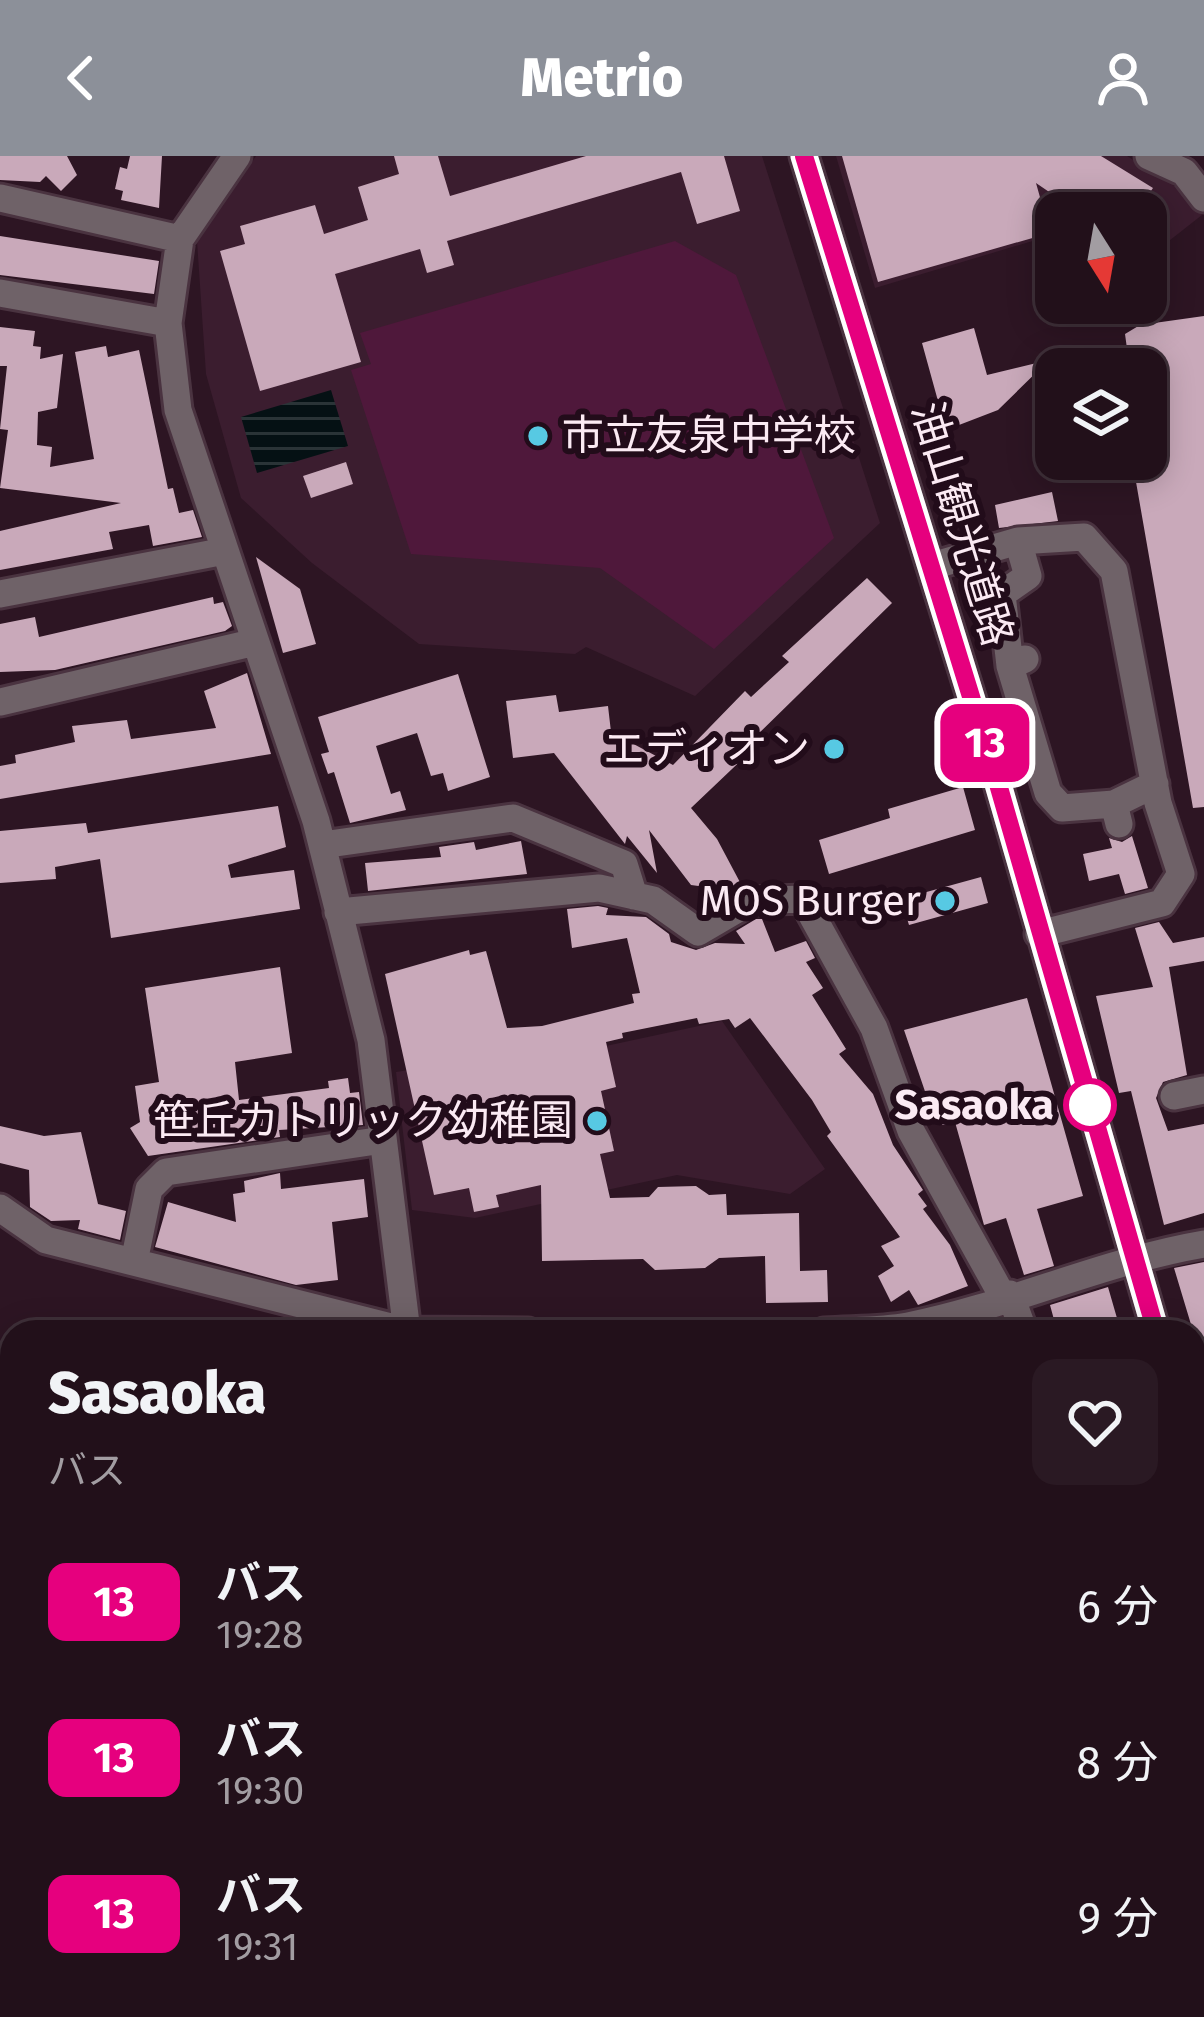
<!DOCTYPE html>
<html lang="ja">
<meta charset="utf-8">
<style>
:root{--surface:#22101a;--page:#2a1923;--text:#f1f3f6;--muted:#a29da2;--line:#3f3039;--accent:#8c9099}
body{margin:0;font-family:"Fira Sans","Noto Sans JP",sans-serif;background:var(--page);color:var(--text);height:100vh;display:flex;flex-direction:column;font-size:45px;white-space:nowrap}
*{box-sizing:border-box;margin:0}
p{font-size:39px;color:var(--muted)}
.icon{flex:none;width:66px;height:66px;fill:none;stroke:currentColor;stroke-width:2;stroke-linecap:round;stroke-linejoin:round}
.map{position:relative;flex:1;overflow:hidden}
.details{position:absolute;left:0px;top:1164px;width:1206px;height:699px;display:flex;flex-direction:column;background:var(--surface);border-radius:36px 36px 0 0;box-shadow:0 6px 30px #0003,0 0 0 3px var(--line)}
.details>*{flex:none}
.badge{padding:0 24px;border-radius:18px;font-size:42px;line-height:78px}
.needle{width:78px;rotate:169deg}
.controls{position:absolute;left:1035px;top:36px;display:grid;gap:24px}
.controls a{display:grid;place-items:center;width:132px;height:132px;border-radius:24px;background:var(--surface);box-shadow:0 6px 30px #0003,0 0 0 3px var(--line);font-size:60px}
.map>.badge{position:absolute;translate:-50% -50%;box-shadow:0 0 0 6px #fff}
.round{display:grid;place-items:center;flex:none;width:126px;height:126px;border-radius:24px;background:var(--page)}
.head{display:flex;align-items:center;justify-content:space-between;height:204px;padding:0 48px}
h1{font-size:57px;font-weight:800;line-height:90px}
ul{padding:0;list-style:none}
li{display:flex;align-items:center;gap:36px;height:156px;padding:0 48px}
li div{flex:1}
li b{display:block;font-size:45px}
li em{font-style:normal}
li .badge{min-width:132px;font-weight:700;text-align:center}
header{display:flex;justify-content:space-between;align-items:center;height:156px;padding:0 48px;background:var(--accent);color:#fff;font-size:54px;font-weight:800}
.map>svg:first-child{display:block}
.built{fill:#3b1d2f}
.garden{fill:#4f183b}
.water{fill:url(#water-rules)}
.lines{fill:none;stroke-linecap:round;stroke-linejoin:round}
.stream{stroke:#051114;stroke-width:8}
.building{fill:#c9a9ba}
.minor-casing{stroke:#4a3340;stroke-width:33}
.minor{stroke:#6f6268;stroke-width:27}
.line-casing{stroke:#fff;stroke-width:27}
.line{stroke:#e6007e;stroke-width:18}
.poi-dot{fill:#57c9e3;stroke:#220c1a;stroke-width:4.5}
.stop-dot{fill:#fff;stroke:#e6007e;stroke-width:6}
.labels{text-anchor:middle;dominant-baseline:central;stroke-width:12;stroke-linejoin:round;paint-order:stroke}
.poi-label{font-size:42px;fill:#fbeaf3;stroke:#220c1a;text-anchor:end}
.street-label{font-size:42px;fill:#fbeaf3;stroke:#220c1a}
.stop-label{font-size:42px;font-weight:bold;fill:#fbeaf3;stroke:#220c1a;text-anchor:end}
</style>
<header><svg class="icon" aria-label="back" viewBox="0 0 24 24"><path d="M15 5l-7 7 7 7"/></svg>Metrio<svg class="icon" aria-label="person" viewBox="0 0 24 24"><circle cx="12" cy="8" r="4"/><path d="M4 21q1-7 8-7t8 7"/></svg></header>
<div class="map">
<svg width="1204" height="1861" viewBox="0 0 1204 1861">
<defs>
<pattern id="water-rules" width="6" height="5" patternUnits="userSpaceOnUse" patternTransform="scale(3)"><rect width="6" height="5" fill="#051114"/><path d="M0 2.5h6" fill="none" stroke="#2a3437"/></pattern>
</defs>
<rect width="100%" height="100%" fill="#2d1523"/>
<path class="built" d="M256,0H762L880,367L695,540L586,491L575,498L419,488L312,407L241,342L206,218L197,85Z
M836,0H1127L1173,29L1202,59L1146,103V57H1056V78L875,132Z
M722,865L825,1013L790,1038L677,1019L475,1062L412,1054L396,916L547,893L550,902Z
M0,1221L12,1222V1653L0,1652Z"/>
<path class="garden" d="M675,85L736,119L834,382L714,493L600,412L411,398L351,214L371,208L360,177Z
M0,1371L12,1372V1622L0,1621Z"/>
<path class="water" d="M331,234L348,290L257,317L241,261Z"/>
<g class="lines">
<path class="stream" d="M1058,1851L1061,1861"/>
</g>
<path class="building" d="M0,0H67L77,19L61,35L46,20L40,26L0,24Z
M130,0H162L159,52L121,44L123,35L115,33L120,11L127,13Z
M394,0H438L450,40L586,0H724L740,55L697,68L681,16L447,85L454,109L427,117L420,93L335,118L361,206L260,235L220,95L245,88L240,70L315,49L324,78L368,64L358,31L399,18Z
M842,0H1101L1153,32L1136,57H1080L1036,27L1050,77L878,126Z
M0,80L159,105L154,138L0,119Z
M1204,160V651L1193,652L1132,303H1146V213H1122L1128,200L1125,178L1140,169Z
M0,171L35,175L33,190L41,191L40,203L63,198L57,252L38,256L37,289L52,291L50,311L94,303L75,196L106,190L108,201L139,194L168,333L173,332L179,357L193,354L202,381L153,390L149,369L109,376L113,393L0,414V375L121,347L0,332L8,274L0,273L7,210H0Z
M974,172L987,219L1049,204L998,254L946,274L922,187Z
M346,306L353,328L311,342L303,320Z
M1052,336L1058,365L999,372L995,349Z
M256,401L300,433L316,488L283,497Z
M867,422L892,447L747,589L752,594L691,652L717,683L742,730L715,745L706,731L691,729L649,674L657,717L627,680L625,688L554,597L513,602L506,545L556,539L559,556L608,550L611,576L673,609L745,535L751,541L789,506L782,500Z
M213,441L214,448L223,446L232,470L225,475L55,514L0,516V468L35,461L39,481Z
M247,517L271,598L0,643V610L16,607L15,599L75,586L72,570L127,564L131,583L216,572L204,535Z
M458,518L490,621L448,635L443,617L431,620L417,577L376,590L391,638L400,635L406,654L350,667L334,616L328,618L321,598L329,596L318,561Z
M963,631L975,674L829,718L819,684L890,662L888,653Z
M278,650L286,691L228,709L231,722L294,714L300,753L111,782L100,703L55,711L56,723L0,727V675L86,667L88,677Z
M1132,680L1148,732L1125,738L1119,718L1089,725L1083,698L1112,692L1109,682L1122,686Z
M521,685L527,718L368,735L365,707L441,701L439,691L474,686L476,694Z
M981,721L988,747L909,769L901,743Z
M598,750L608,752L606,759L646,761L669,778L671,786L696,794L715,787L745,788L736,775L756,763H762L775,796L806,785L815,802L806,806L823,832L812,839L846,893L839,898L873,938L893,989L923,1034L918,1038L927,1050L923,1053L950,1089L968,1130L918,1149L909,1134L891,1146L878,1120L894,1110L881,1090L900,1081L827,980L831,976L812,944L750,862L735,872L729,863L699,868L697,862L622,877L623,882L606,886L616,931L601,935L614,995L600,998L610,1042L649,1041L658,1031L696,1030L709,1039L726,1038L727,1059L799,1057L800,1115L827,1114L828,1146L766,1147L765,1100L719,1102L705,1112L655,1114L643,1103L542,1105L541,1029L496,1039L499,1051L474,1056L469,1032L434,1039L385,818L469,794L470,799L486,795L507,872L542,870L634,847L632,838L640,837L627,782L572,792L567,753Z
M1159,766L1173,787L1204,781V805L1169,811L1187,919L1163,926L1156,942L1168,975L1204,968V1057L1164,1069L1131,935L1119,937L1096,840L1153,831L1135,772Z
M280,811L292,897L235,906L239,944L329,932L328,925L348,922L350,937L359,936L363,969L279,974L280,981L148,1000L130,972L140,966L135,930L159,926L145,832Z
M1027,842L1083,1040L1037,1053L1054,1110L1024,1119L1006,1062L984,1069L955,966L942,969L930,950L904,874Z
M0,970L44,980L81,976L98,1048L126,1055L120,1084L78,1073L80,1064L51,1065L30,1051L29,1014L0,1007Z
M280,1017L281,1033L364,1023L368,1061L332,1066L338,1124L296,1129L155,1091L168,1046L236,1066L233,1038L245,1036L244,1025Z
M1204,1106V1194L1199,1195L1174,1112Z
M1108,1131L1121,1176H1062L1056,1171L1050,1149Z"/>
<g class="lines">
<g class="minor-casing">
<path id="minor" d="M804,0L998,628L1156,1176
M1149,0L1184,16L1204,42
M0,42L180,83L237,0
M180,83L168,167L178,254L316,665L371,884L407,1176
M0,137L168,167
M1018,385L1084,381L1114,415L1158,647L1181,718L1162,747L1039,778
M932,410L1018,385L1028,420L1002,438L1010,510L1025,503
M0,438L225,395
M1010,510L1048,637L1062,652L1114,648
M0,546L256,486
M1119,668L1114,648L1155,628
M322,689L513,662L624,708L634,740
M338,756L599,732L653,744L698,776L751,745L803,743L874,872L911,975L1003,1141
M1174,940L1204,934
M0,1052L46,1084L407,1175L528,1176
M134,1106L149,1033L166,1016L383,984
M1010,1138L1024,1176
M824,1176C851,1174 881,1175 908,1170C1008,1150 1104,1105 1204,1088
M1194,1301L1204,1334
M1194,1520L1204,1518
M0,1662L12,1663
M722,1851L730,1861
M1090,1851L1092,1861
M369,1861V1851"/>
</g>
<use href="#minor" class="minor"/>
</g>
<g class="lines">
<g class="line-casing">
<path id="line" d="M804,0L998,628L1156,1176"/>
</g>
<use href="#line" class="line"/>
</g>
<g class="poi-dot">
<circle cx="538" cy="280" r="12"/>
<circle cx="834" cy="593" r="12"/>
<circle cx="945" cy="745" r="12"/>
<circle cx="597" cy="965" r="12"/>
</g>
<circle class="stop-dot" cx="1090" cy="949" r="24"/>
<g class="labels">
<g class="poi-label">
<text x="562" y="280" text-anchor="start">市立友泉中学校</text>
<text x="810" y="593">エディオン</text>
<text x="921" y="745">MOS Burger</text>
<text x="573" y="965">笹丘カトリック幼稚園</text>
</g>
<g class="street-label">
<text transform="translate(962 368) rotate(73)">油山観光道路</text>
</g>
<g class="stop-label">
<text x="1054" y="949">Sasaoka</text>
</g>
</g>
</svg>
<div class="controls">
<a><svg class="needle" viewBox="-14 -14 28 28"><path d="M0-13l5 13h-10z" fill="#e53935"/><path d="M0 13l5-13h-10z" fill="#a29da2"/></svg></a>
<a><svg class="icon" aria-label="layers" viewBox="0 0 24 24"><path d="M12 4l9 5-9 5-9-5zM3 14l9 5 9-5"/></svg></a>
</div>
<b class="badge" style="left:985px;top:587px;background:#e6007e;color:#fff">13</b>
<section class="details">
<div class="head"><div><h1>Sasaoka</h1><p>バス</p></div><a class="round"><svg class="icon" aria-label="heart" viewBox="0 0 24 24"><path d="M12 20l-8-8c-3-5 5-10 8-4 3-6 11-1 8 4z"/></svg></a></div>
<ul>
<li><span class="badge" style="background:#e6007e;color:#fff">13</span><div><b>バス</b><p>19:28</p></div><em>6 分</em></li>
<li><span class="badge" style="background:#e6007e;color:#fff">13</span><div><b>バス</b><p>19:30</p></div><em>8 分</em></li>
<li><span class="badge" style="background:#e6007e;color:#fff">13</span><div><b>バス</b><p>19:31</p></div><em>9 分</em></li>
</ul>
</section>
</div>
